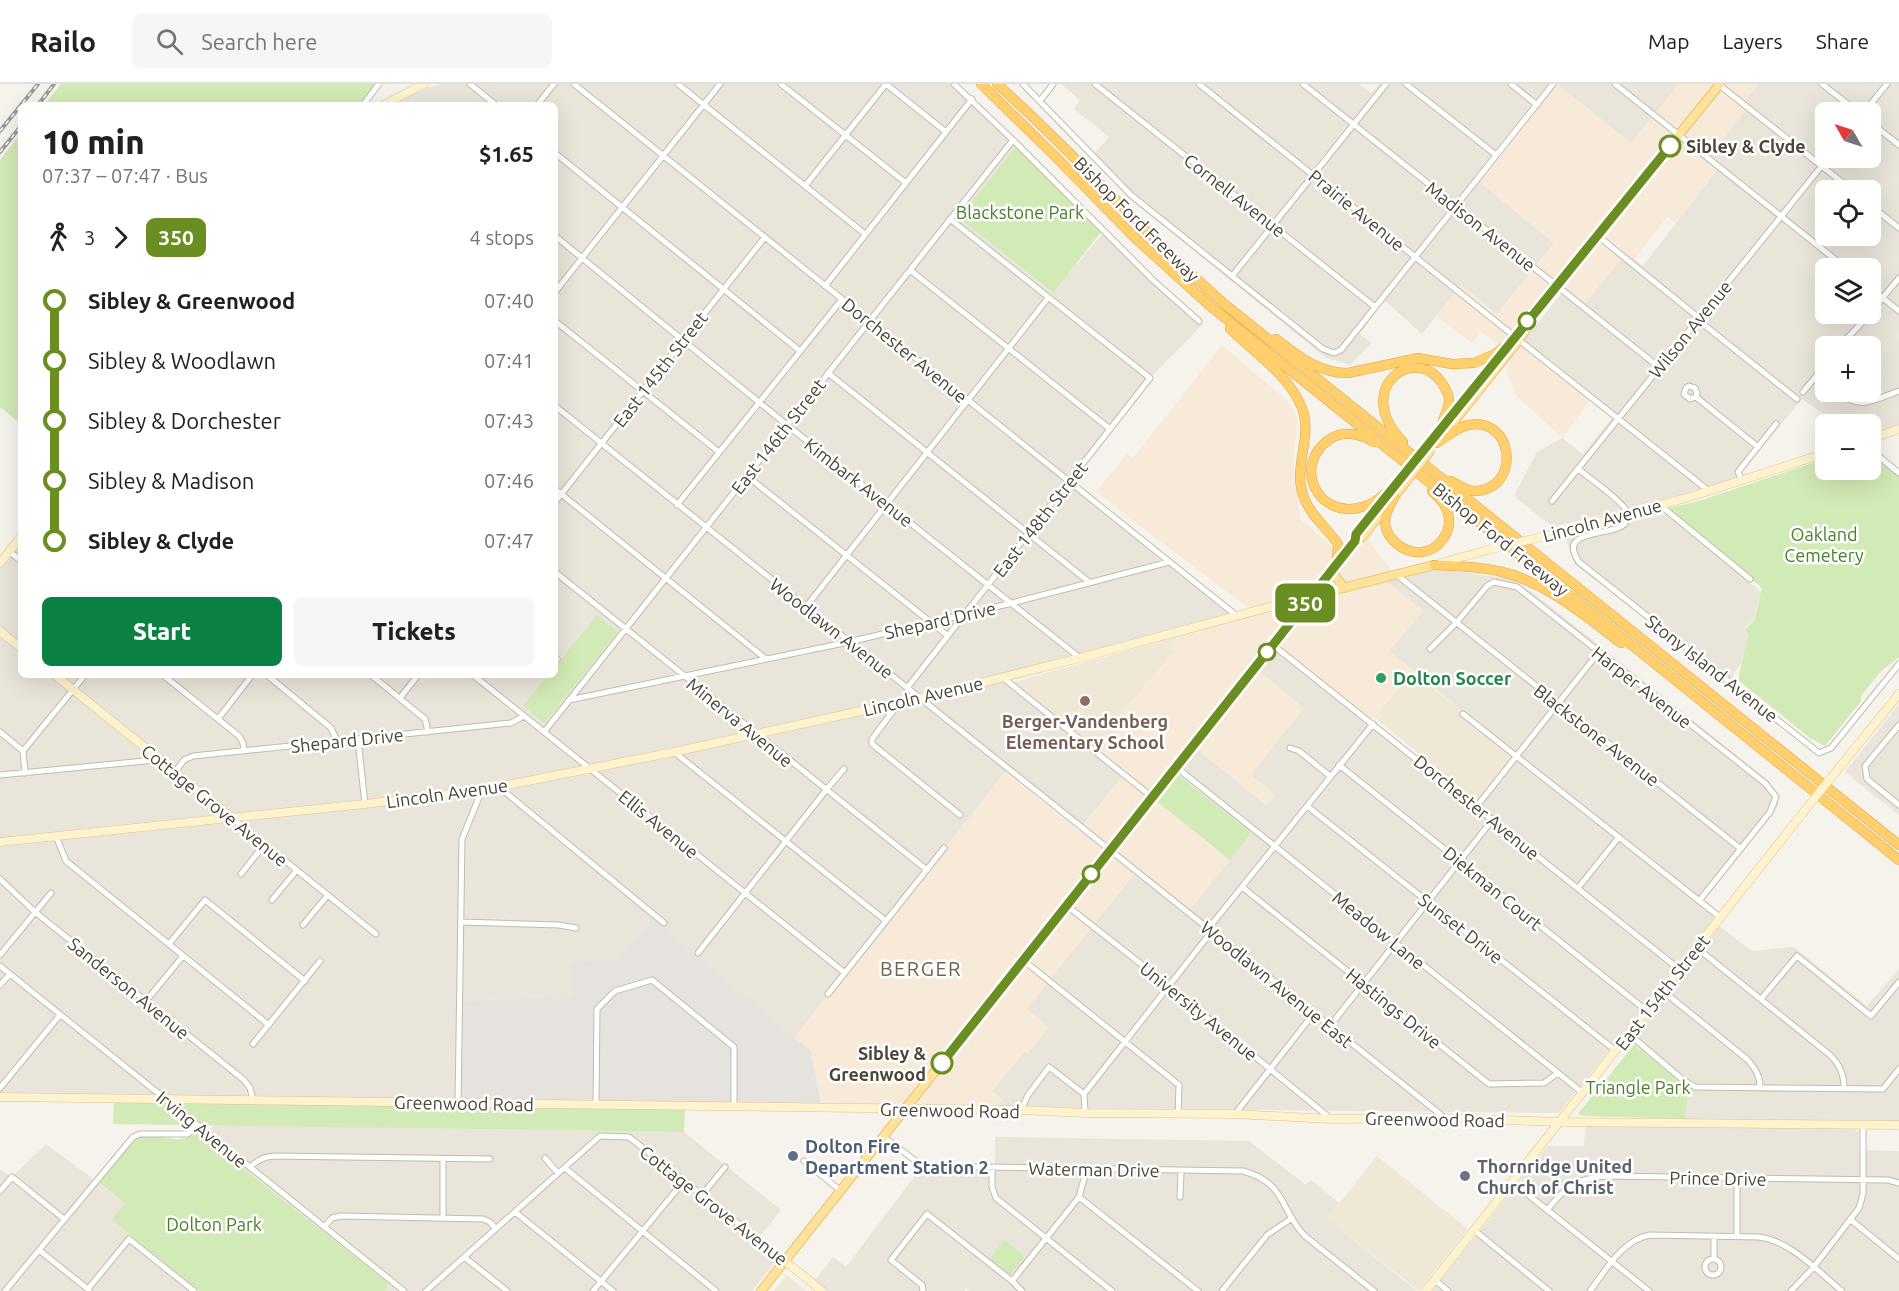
<!DOCTYPE html>
<meta charset="utf-8">
<style>
:root{--surface:#fff;--page:#f6f6f6;--text:#202124;--muted:#757577;--line:#e0e0e0;--accent:#0b8043}
body{margin:0;font-family:Ubuntu,sans-serif;background:var(--page);color:var(--text);height:100vh;display:flex;flex-direction:column;font-size:22px;white-space:nowrap}
*{box-sizing:border-box;margin:0}
p{font-size:20px;color:var(--muted)}
.icon{flex:none;width:33px;height:33px;fill:none;stroke:currentColor;stroke-width:2;stroke-linecap:round;stroke-linejoin:round}
.map{position:relative;flex:1;overflow:hidden}
.sheet{position:absolute;left:18px;top:18px;width:540px;height:576px;display:flex;flex-direction:column;background:var(--surface);border-radius:9px;box-shadow:0 6px 24px #0002}
.sheet>*{flex:none}
.badge{padding:0 12px;border-radius:9px;font-size:21px;line-height:39px}
.needle{width:39px;rotate:309deg}
.controls{position:absolute;left:1815px;top:18px;display:grid;gap:12px}
.controls a{display:grid;place-items:center;width:66px;height:66px;border-radius:9px;background:var(--surface);box-shadow:0 6px 24px #0002;font-size:30px}
.map>.badge{position:absolute;translate:-50% -50%;box-shadow:0 0 0 3px #fff}
.legs{display:flex;align-items:center;gap:9px;height:66px;padding:0 24px;font-size:20px}
.legs p{margin-inline-start:auto}
.summary{display:flex;align-items:center;justify-content:space-between;height:102px;padding:0 24px}
h1{font-size:33px;font-weight:800;line-height:45px}
.action{display:flex;gap:12px;margin-top:auto;padding:12px 24px}
.action a{flex:1;height:69px;border-radius:9px;background:var(--accent);color:#fff;font-size:24px;font-weight:800;line-height:69px;text-align:center}
.action a+a{background:var(--page);color:var(--text)}
ul{padding:0 24px;list-style:none}
li{display:flex;align-items:center;gap:21px;height:60px;font-size:22px}
li i{display:grid;place-items:center;width:9px;height:100%;margin:0 8px;background:currentColor}
li i::after{content:'';width:15px;height:15px;margin:-8px;border:4px solid;border-radius:50%;background:var(--surface)}
li p{margin-inline-start:auto}
li:first-child i{background:linear-gradient(#0000 50%,currentColor 0)}
li:last-child i{background:linear-gradient(currentColor 50%,#0000 0)}
header{display:flex;align-items:center;gap:36px;box-sizing:border-box;height:84px;padding:0 30px;background:var(--surface);border-bottom:2px solid var(--line)}
header strong{font-size:28px}
nav{display:flex;gap:33px;margin-inline-start:auto;font-size:21px}
.search{width:420px;height:54px;background:var(--page);display:flex;align-items:center;gap:15px;box-sizing:border-box;padding:0 21px;border-radius:9px;color:var(--muted);font-size:22px}
.map>svg:first-child{display:block}
.residential{fill:#eae5da;fill-rule:evenodd}
.commercial{fill:#f7ead8}
.industrial{fill:#e6e2dd}
.education{fill:#efe8d6}
.green{fill:#d2eab5}
.lines{fill:none;stroke-linecap:round;stroke-linejoin:round}
.street-casing{stroke:#c2bbae;stroke-width:7}
.secondary-casing{stroke:#d6c79b;stroke-width:9}
.primary-casing{stroke:#e6c16a;stroke-width:10}
.highway-casing{stroke:#e0a43c;stroke-width:10}
.street{stroke:#fff;stroke-width:5}
.secondary{stroke:#fff3cd;stroke-width:8}
.primary{stroke:#ffe39c;stroke-width:8}
.highway{stroke:#ffcf6e;stroke-width:9}
.rail-casing{stroke:#9a9a9a;stroke-width:4}
.rail{stroke:#fff;stroke-width:1.5;stroke-dasharray:4.5;stroke-linecap:butt}
.secondary-bridge-casing{stroke:#d6c79b;stroke-width:9;stroke-linecap:butt}
.primary-bridge-casing{stroke:#e6c16a;stroke-width:10;stroke-linecap:butt}
.secondary-bridge{stroke:#fff3cd;stroke-width:8}
.primary-bridge{stroke:#ffe39c;stroke-width:8}
.line-1-casing{stroke:#fff;stroke-width:14}
.line-1{stroke:#6b8e23;stroke-width:9}
.stop-1-dot{fill:#fff;stroke:#6b8e23;stroke-width:3}
.leisure-dot{fill:#2e9e5b;stroke:#fff;stroke-width:2}
.education-dot{fill:#8d6e63;stroke:#fff;stroke-width:2}
.service-dot{fill:#5c6f8a;stroke:#fff;stroke-width:2}
.worship-dot{fill:#6b7280;stroke:#fff;stroke-width:2}
.labels{text-anchor:middle;dominant-baseline:central;stroke-width:5;stroke-linejoin:round;paint-order:stroke}
.stop-label{font-size:18px;font-weight:bold;fill:#4b4439;stroke:#fff;text-anchor:start}
.street-label{font-size:18px;fill:#4b4439;stroke:#fff}
.park-label{font-size:18px;fill:#4a7f2a;stroke:#fff}
.leisure-label{font-size:18px;font-weight:bold;fill:#27864d;stroke:#fff;text-anchor:start}
.education-label{font-size:18px;font-weight:bold;fill:#785e54;stroke:#fff}
.service-label{font-size:18px;font-weight:bold;fill:#4e5e75;stroke:#fff;text-anchor:start}
.worship-label{font-size:18px;font-weight:bold;fill:#5b616d;stroke:#fff;text-anchor:start}
.neighbourhood-label{font-size:20px;letter-spacing:1.5px;fill:#6e6250;stroke:#fff}
</style>
<header>
<strong>Railo</strong>
<div class="search"><svg class="icon" aria-label="search" viewBox="0 0 24 24"><circle cx="10" cy="10" r="6"/><path d="M15 15l6 6"/></svg>Search here</div>
<nav><a>Map</a><a>Layers</a><a>Share</a></nav>
</header>
<div class="map">
<svg width="1899" height="1207" viewBox="0 0 1899 1207">
<rect width="100%" height="100%" fill="#f6f3ec"/>
<path class="residential" d="M441,0H954L1017,61L959,134L1052,209L1104,148L1203,240L1150,294L1069,397L1237,532L1002,593L1124,691L1081,743L1008,685L794,954L651,835L618,874L573,878L572,912L460,917L458,1019L0,1013V479L21,453V591H555V21H393L427,4Z
M1061,0H1359L1371,9L1379,0H1548L1474,93L1554,159L1497,230L1461,201L1422,250L1384,216L1360,250L1372,259L1350,281L1326,274L1130,115L1092,73L1109,53L1074,25L1080,16Z
M1557,0H1679L1631,59Z
M1759,0H1899V342L1871,351L1870,340H1838L1802,315L1741,388L1743,393L1657,417L1553,443L1514,412L1537,368L1562,354L1583,370L1615,330L1523,257L1567,203L1585,219L1626,169L1643,182L1716,87L1711,71L1746,25V15ZM1826,28H1870V74H1826ZM1826,106H1870V152H1826ZM1826,184H1870V230H1826ZM1826,262H1870V308H1826Z
M1667,430L1761,508L1753,537L1744,544L1748,553L1741,580L1733,590L1732,606L1667,551L1574,480L1565,452Z
M1434,484L1511,495L1536,511L1769,697L1779,713L1778,723L1704,815L1719,828L1559,1029L997,1023L991,1007L1025,967L1028,969L1048,943L1026,925L1135,789L1251,750L1177,688L1196,664L1266,721L1275,711L1251,692L1259,587L1275,566L1471,723L1477,717L1515,670L1389,567L1387,498Z
M1899,620V731L1845,688Z
M1719,842L1752,867L1794,863L1867,922L1899,885V1037L1685,1035L1688,1004L1630,958Z
M1586,1039L1853,1043L1859,1049V1066L1899,1067V1207H1432L1548,1062H1584Z
M214,1041L684,1048L781,1126L756,1158L777,1175L752,1207H385L389,1201L387,1198L204,1053Z
M995,1053L1249,1057L1306,1101L1311,1096L1339,1119L1327,1135L1417,1207H970L966,1204L964,1207H827L814,1197L833,1173L846,1183L920,1085L995,1087Z
M46,1060L125,1119L112,1136L201,1207H0V1085L12,1093Z"/>
<path class="commercial" d="M1548,0H1557L1631,59L1679,0H1759L1746,15V25L1711,71L1721,78L1715,87L1676,139L1667,133L1634,176L1625,170L1585,219L1556,193L1511,251L1591,315L1562,354L1517,312L1506,287L1513,270L1480,247L1472,259L1436,232L1461,201L1497,230L1554,159L1474,93Z
M1222,261L1288,317L1298,334L1293,376L1300,435L1348,476L1366,453L1391,486L1387,498L1424,527L1389,567L1412,587L1367,640L1275,566L1259,587L1304,624L1251,691L1275,710L1266,721L1196,664L1177,688L1179,691L1158,718L1230,776L1186,831L1134,789L1027,925L1049,943L1028,969L1025,967L992,1007L1003,1016L997,1023L821,1020L811,967L794,954L1005,688L1079,747L1124,691L1097,669L1120,642L1116,636L1174,569L1169,565L1177,553L1257,531L1096,408L1127,370L1133,374Z"/>
<path class="industrial" d="M651,835L811,967L822,1025L458,1019L460,917L572,912V878L618,874Z"/>
<path class="education" d="M1177,553L1170,565L1174,568L1116,636L1120,642L1098,667L1014,598Z
M1412,587L1515,670L1477,717L1374,633Z
M1377,1072L1468,1145L1419,1207L1327,1135Z
M787,1191L806,1207H774Z"/>
<path class="green" d="M61,0H377L360,21H44Z
M21,49V340L0,323V76Z
M1017,61L1101,148L1053,209L959,134Z
M1871,370L1899,393V573L1880,588L1861,612V617L1825,662L1810,654L1738,596L1748,552L1745,545L1754,537L1762,504L1672,429L1669,424L1699,417L1825,375L1826,386H1870Z
M597,531L618,548L544,639L523,622L548,591H555V583Z
M1179,691L1251,749L1230,776L1158,718Z
M1634,961L1688,1004L1685,1035L1584,1032L1578,1030Z
M114,1015L685,1023L684,1048L113,1040Z
M197,1048L387,1198L389,1200L385,1207H200L112,1136L125,1119L98,1098C106,1089 127,1060 137,1055C155,1046 181,1064 197,1048Z
M1004,1156L1025,1173L1010,1191L990,1175Z"/>
<g class="lines">
<g class="street-casing">
<path id="street" d="M470,0L496,21
M574,0L1237,532
M678,0L865,150
M781,0L906,99
M886,0L946,48
M954,0L1013,56L1154,197L1199,237
M1023,0L1131,111L1323,265L1334,269L1341,266L1553,0
M1095,0L1375,223
M1199,0L1514,252
M1303,0L1660,284
M1406,0L1496,71
M1511,0L1537,21
M1615,0L1846,184
M1718,0L1852,106
M1822,0L1858,28
M1040,17L1053,0
M363,21L379,0
M537,21L554,0
M1864,28L1887,0
M1870,38L1899,61
M555,69L800,267
M805,102L886,0
M1870,121L1899,144
M555,152L787,341L1080,574
M1598,152L1699,234
M910,186L1110,345
M1233,191L1386,0
M825,202L972,15
M1870,204L1899,227
M555,208L720,0
M1870,229L1899,194
M1698,236L1797,315
M555,237L719,368
M1519,256L1709,407
M1840,262L1870,230
M828,289L1089,498
M1803,308L1826,280
M1837,308C1861,327 1873,316 1899,307
M1696,313L1697,309L1695,304L1689,302L1686,304L1684,310L1690,315L1696,313L1758,363
M555,322L1445,1034
M1870,365L1899,389
M1578,385C1587,392 1625,419 1627,428C1637,459 1551,437 1579,478L1819,669L1831,664L1899,580
M747,392L948,552
M1742,396L1738,388L1776,340
M555,405L766,575
M1552,417L1828,74
M555,418L765,153
M677,421L842,215
M1660,421L1750,495
M9,467L21,477
M555,488L927,786
M1397,491L1741,765
M806,523L1048,214
M1273,561L1680,886
M1430,565L1456,539L1487,502L1494,498L1517,503L1766,700L1776,713L1770,728L1699,817
M555,573L557,575
M163,591L239,652L243,659L244,667
M267,591L331,644L337,657
M371,591L425,635L428,648
M473,591L845,889
M1002,593L1152,713
M907,604L1150,294L950,135
M400,614L418,591
M569,616L849,558L1012,519L1169,478
M899,619L872,655V660L960,731
M1463,630L1721,834
M218,635L252,591
M1899,641L1865,682L1867,695L1899,721
M0,648L23,667L25,689
M544,648L1013,56
M358,655L365,720
M1290,664L1299,667L1330,692
M23,667L85,591
M674,668L886,837
M1339,681L1647,927
M1176,683L1583,1009
M175,688L184,676L193,672L511,639L524,632
M0,691L145,677L156,674
M499,703L664,839
M1307,722L1616,967
M1477,722L1598,569
M232,734L376,850
M56,752L66,777L269,941
M241,790L264,761
M0,795L35,828L244,996L250,1004L253,1016
M1242,803L1489,1000L1544,999L1558,989
M1578,804L1619,753
M272,816L296,787
M1066,821L1169,902L1331,1035
M461,838L559,841L576,844
M303,841L327,812
M1208,845L1373,640
M169,860L205,816L305,897
M1697,864L1830,971C1840,981 1844,990 1844,1005
M698,869L826,706L844,685
M0,871L51,809
M1023,876L1179,1001L1178,1030
M0,882L404,1207
M0,901L10,890
M1663,907L1748,976C1756,986 1760,992 1760,1004
M828,910L944,764
M1761,915L1797,872L1871,932L1899,898
M146,917L183,872
M1330,942L1493,735
M1629,950L1683,996L1695,1003L1883,1005L1899,985
M253,960L320,877
M0,1004L60,931
M458,1019L462,755L482,706
M596,1021L597,925L615,907L652,896L734,963V1023
M1021,1026L1028,1011L1049,983L1084,1010
M1085,1029L1084,1010L1212,847
M1235,1030L1314,929
M884,1053L917,1078L927,1082L1243,1087C1287,1099 1280,1127 1305,1152L1374,1207
M545,1074L558,1089
M804,1077L841,1107
M250,1083C258,1076 263,1073 274,1072L490,1075
M992,1083V1103L996,1114L1112,1207
M565,1084L716,1207
M1512,1098L1649,1207
M0,1107L12,1093L64,1135
M702,1111L725,1083
M1079,1113L1198,1207
M1180,1113L1181,1087
M1548,1125C1565,1103 1577,1095 1604,1092L1888,1096L1899,1099
M515,1128L613,1207
M443,1133V1075
M1851,1136L1899,1175
M324,1143L332,1134L341,1132L483,1135L490,1138L496,1145
M1474,1146L1549,1207
M1737,1152V1094
M39,1166L89,1206
M464,1173L507,1207
M1714,1174V1153
M1705 1183a8 8 0 1 1 16 0a8 8 0 1 1-16 0Z
M1435,1196L1448,1207
M1012,1197L1079,1113L1087,1084
M88,1205L129,1155L194,1207
M5,1207L133,1053L140,1050H188L197,1042
M426,1207L600,1052L629,1053L785,1177
M593,1207L684,1097
M923,1207L922,1201L891,1176L927,1130L1012,1197L1022,1207
M1222,1207L1267,1151L1292,1134
M1590,1207C1606,1186 1622,1156 1650,1151L1759,1153C1791,1157 1817,1187 1842,1207
M1791,1207L1813,1184L1859,1124L1863,1110V1041"/>
</g>
<g class="secondary-casing">
<path id="secondary" d="M383,21L424,0
M1870,355L1899,345
M1541,453L1693,412L1826,369
M0,479L21,453
M1441,479L1488,466
M1277,522L1287,525L1291,538
M0,547L21,564
M55,591L232,734
M1834,690L1899,610
M0,758L365,720L482,706L674,668L920,614L1080,574L1311,512
M0,1013L1021,1026L1085,1029L1235,1030L1331,1035L1445,1034L1560,1038L1899,1041
M785,1177L822,1207
M1426,1207L1809,721"/>
</g>
<g class="primary-casing">
<path id="primary" d="M1441,354L1519,256L1529,241
M1426,363L1720,0
M1355,457L1363,452L1405,399
M1334,483L1335,492L1344,504
M1311,512L1434,481
M761,1207L1355,457L1356,450L1400,395"/>
</g>
<g class="highway-casing">
<path id="highway" d="M981,0L1056,73L1133,152L1209,221L1899,776
M997,0C1077,71 1147,153 1228,223L1899,761
M1230,245C1254,268 1289,291 1302,324C1313,353 1293,382 1303,411C1309,430 1327,444 1338,460L1337,480
M1276,255C1298,272 1318,289 1348,289L1418,274L1452,280L1474,279L1495,270L1508,260
M1374,358C1360,350 1344,346 1330,355C1291,381 1318,436 1362,423C1374,420 1384,411 1393,403
M1403,358C1351,304 1415,259 1442,299C1445,304 1449,310 1449,316C1449,325 1443,334 1441,343
M1437,359C1447,352 1457,343 1469,341C1514,333 1521,403 1477,407C1467,408 1459,401 1451,397
M1395,412C1391,419 1385,429 1385,438C1386,456 1405,470 1422,468C1439,466 1453,447 1448,430C1446,420 1439,414 1432,407
M1434,481C1456,482 1477,482 1498,487C1545,497 1584,531 1621,559"/>
</g>
<use href="#street" class="street"/>
<use href="#secondary" class="secondary"/>
<use href="#primary" class="primary"/>
<use href="#highway" class="highway"/>
<g class="rail-casing">
<path id="rail" d="M38,21L54,0
M0,47L38,0
M0,68L21,42"/>
</g>
<use href="#rail" class="rail"/>
<g class="secondary-bridge-casing">
<path id="secondary-bridge" d="M1488,466L1541,453
M1809,721L1834,690"/>
</g>
<g class="primary-bridge-casing">
<path id="primary-bridge" d="M1400,395L1426,363
M1405,399L1431,366"/>
</g>
<use href="#secondary-bridge" class="secondary-bridge"/>
<use href="#primary-bridge" class="primary-bridge"/>
</g>
<g class="lines">
<g class="line-1-casing">
<path id="line-1" d="M942,979L1355,457L1356,450L1393,404L1670,62"/>
</g>
<use href="#line-1" class="line-1"/>
</g>
<g class="stop-1-dot">
<circle cx="1670" cy="62" r="10"/>
<circle cx="1527" cy="237" r="8"/>
<circle cx="1267" cy="568" r="8"/>
<circle cx="1091" cy="790" r="8"/>
<circle cx="942" cy="979" r="10"/>
</g>
<circle class="leisure-dot" cx="1381" cy="594" r="6"/>
<circle class="education-dot" cx="1085" cy="617" r="6"/>
<circle class="service-dot" cx="793" cy="1072" r="6"/>
<circle class="worship-dot" cx="1465" cy="1092" r="6"/>
<g class="labels">
<g class="stop-label">
<text x="1686" y="62">Sibley &amp; Clyde</text>
<text x="926" y="969" text-anchor="end">Sibley &amp;<tspan x="926" dy="21">Greenwood</tspan></text>
</g>
<g class="street-label">
<text transform="translate(1235 111) rotate(38)">Cornell Avenue</text>
<text transform="translate(1357 126) rotate(39)">Prairie Avenue</text>
<text transform="translate(1137 135) rotate(45)">Bishop Ford Freeway</text>
<text transform="translate(1481 142) rotate(38)">Madison Avenue</text>
<text transform="translate(1690 245) rotate(-51)">Wilson Avenue</text>
<text transform="translate(905 266) rotate(39)">Dorchester Avenue</text>
<text transform="translate(660 285) rotate(-52)">East 145th Street</text>
<text transform="translate(778 352) rotate(-52)">East 146th Street</text>
<text transform="translate(859 398) rotate(38)">Kimbark Avenue</text>
<text transform="translate(1040 435) rotate(-52)">East 148th Street</text>
<text transform="translate(1602 436) rotate(-15)">Lincoln Avenue</text>
<text transform="translate(1501 455) rotate(39)">Bishop Ford Freeway</text>
<text transform="translate(940 536) rotate(-13)">Shepard Drive</text>
<text transform="translate(832 544) rotate(38)">Woodlawn Avenue</text>
<text transform="translate(1712 584) rotate(38)">Stony Island Avenue</text>
<text transform="translate(1642 603) rotate(38)">Harper Avenue</text>
<text transform="translate(923 612) rotate(-13)">Lincoln Avenue</text>
<text transform="translate(740 638) rotate(39)">Minerva Avenue</text>
<text transform="translate(1597 651) rotate(38)">Blackstone Avenue</text>
<text transform="translate(347 656) rotate(-6)">Shepard Drive</text>
<text transform="translate(447 709) rotate(-8)">Lincoln Avenue</text>
<text transform="translate(215 721) rotate(39)">Cottage Grove Avenue</text>
<text transform="translate(1477 723) rotate(39)">Dorchester Avenue</text>
<text transform="translate(659 740) rotate(39)">Ellis Avenue</text>
<text transform="translate(1493 804) rotate(39)">Diekman Court</text>
<text transform="translate(1461 844) rotate(38)">Sunset Drive</text>
<text transform="translate(1379 846) rotate(39)">Meadow Lane</text>
<text transform="translate(1277 900) rotate(39)">Woodlawn Avenue East</text>
<text transform="translate(129 904) rotate(39)">Sanderson Avenue</text>
<text transform="translate(1662 908) rotate(-52)">East 154th Street</text>
<text transform="translate(1394 924) rotate(39)">Hastings Drive</text>
<text transform="translate(1199 927) rotate(39)">University Avenue</text>
<text transform="translate(464 1019) rotate(1)">Greenwood Road</text>
<text transform="translate(950 1026) rotate(1)">Greenwood Road</text>
<text transform="translate(1435 1035) rotate(1)">Greenwood Road</text>
<text transform="translate(202 1045) rotate(39)">Irving Avenue</text>
<text transform="translate(1094 1085) rotate(1)">Waterman Drive</text>
<text transform="translate(1718 1094) rotate(1)">Prince Drive</text>
<text transform="translate(714 1121) rotate(38)">Cottage Grove Avenue</text>
</g>
<g class="park-label">
<text x="1020" y="128">Blackstone Park</text>
<text x="1824" y="450">Oakland<tspan x="1824" dy="21">Cemetery</tspan></text>
<text x="1638" y="1003">Triangle Park</text>
<text x="214" y="1140">Dolton Park</text>
</g>
<g class="leisure-label">
<text x="1393" y="594">Dolton Soccer</text>
</g>
<g class="education-label">
<text x="1085" y="637">Berger-Vandenberg<tspan x="1085" dy="21">Elementary School</tspan></text>
</g>
<g class="service-label">
<text x="805" y="1062">Dolton Fire<tspan x="805" dy="21">Department Station 2</tspan></text>
</g>
<g class="worship-label">
<text x="1477" y="1082">Thornridge United<tspan x="1477" dy="21">Church of Christ</tspan></text>
</g>
<g class="neighbourhood-label">
<text x="921" y="884">BERGER</text>
</g>
</g>
</svg>
<div class="controls">
<a><svg class="needle" viewBox="-14 -14 28 28"><path d="M0-13l5 13h-10z" fill="#e53935"/><path d="M0 13l5-13h-10z" fill="#757577"/></svg></a>
<a><svg class="icon" aria-label="locate" viewBox="0 0 24 24"><circle cx="12" cy="12" r="6"/><path d="M12 2v4M12 18v4M2 12h4M18 12h4"/></svg></a>
<a><svg class="icon" aria-label="layers" viewBox="0 0 24 24"><path d="M12 4l9 5-9 5-9-5zM3 14l9 5 9-5"/></svg></a>
<a>+</a>
<a>−</a>
</div>
<b class="badge" style="left:1305px;top:519px;background:#6b8e23;color:#fff">350</b>
<section class="sheet">
<div class="summary"><div><h1>10 min</h1><p>07:37 – 07:47 · Bus</p></div><b>$1.65</b></div>
<div class="legs"><svg class="icon" aria-label="walk" viewBox="0 0 24 24"><circle cx="13" cy="4" r="2"/><path d="M13 8l-2 6 4 7M11 14l-3 7M7 12l3-4h3l4 4"/></svg>3<svg class="icon" aria-label="forward" viewBox="0 0 24 24"><path d="M9 5l7 7-7 7"/></svg><b class="badge" style="background:#6b8e23;color:#fff">350</b><p>4 stops</p></div>
<ul>
<li><i style="color:#6b8e23"></i><b>Sibley &amp; Greenwood</b><p>07:40</p></li>
<li><i style="color:#6b8e23"></i><span>Sibley &amp; Woodlawn</span><p>07:41</p></li>
<li><i style="color:#6b8e23"></i><span>Sibley &amp; Dorchester</span><p>07:43</p></li>
<li><i style="color:#6b8e23"></i><span>Sibley &amp; Madison</span><p>07:46</p></li>
<li><i style="color:#6b8e23"></i><b>Sibley &amp; Clyde</b><p>07:47</p></li>
</ul>
<div class="action"><a>Start</a><a>Tickets</a></div>
</section>
</div>
